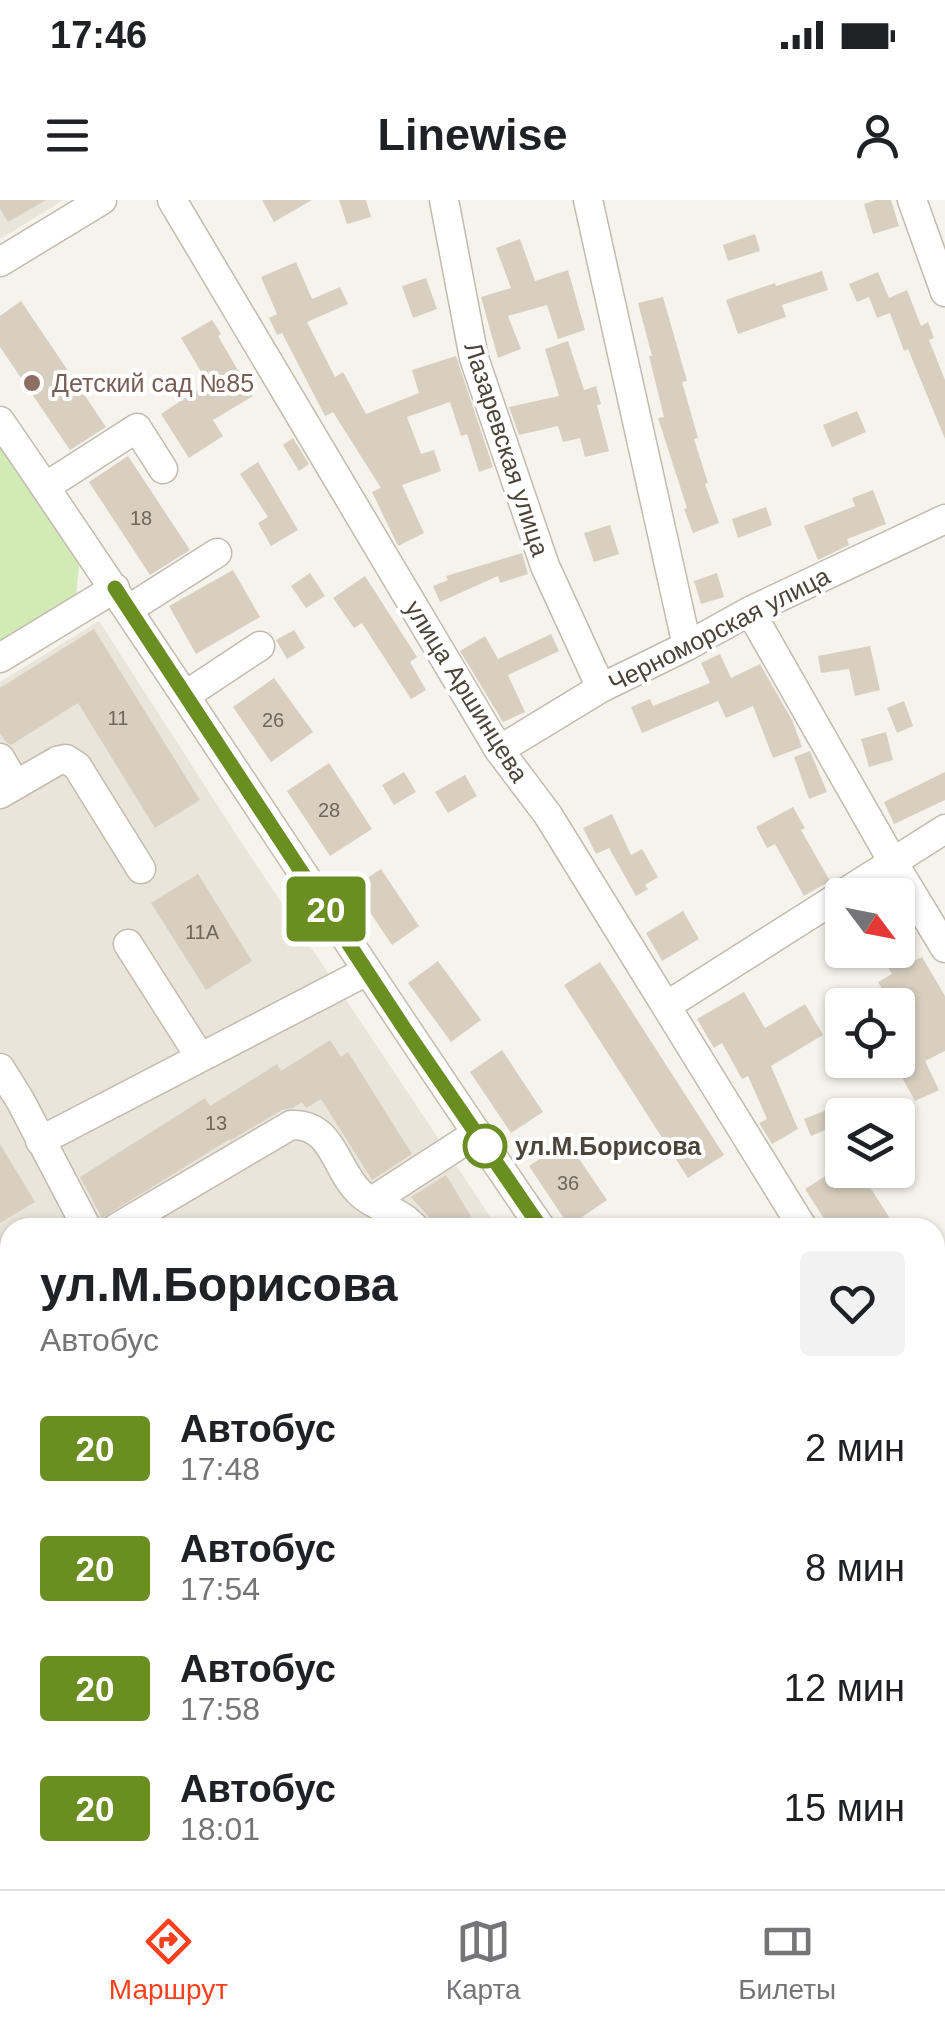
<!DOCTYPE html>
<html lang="ru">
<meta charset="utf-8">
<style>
:root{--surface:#fff;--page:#f2f2f2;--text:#202124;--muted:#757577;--line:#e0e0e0;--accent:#fc3f1d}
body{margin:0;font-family:Arial,sans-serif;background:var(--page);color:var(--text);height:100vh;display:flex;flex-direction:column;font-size:38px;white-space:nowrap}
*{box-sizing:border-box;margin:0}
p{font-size:32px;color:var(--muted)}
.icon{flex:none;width:55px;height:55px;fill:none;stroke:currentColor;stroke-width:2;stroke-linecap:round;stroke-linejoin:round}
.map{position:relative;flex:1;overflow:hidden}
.details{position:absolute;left:0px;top:1018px;width:945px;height:672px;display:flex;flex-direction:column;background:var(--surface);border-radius:30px 30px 0 0;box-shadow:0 2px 8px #0004}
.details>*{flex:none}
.badge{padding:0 20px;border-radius:8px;font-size:35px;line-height:65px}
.needle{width:65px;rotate:122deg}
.fabs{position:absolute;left:825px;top:678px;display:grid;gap:20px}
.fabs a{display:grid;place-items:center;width:90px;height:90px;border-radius:10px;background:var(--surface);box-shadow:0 2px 8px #0004;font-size:50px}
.map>.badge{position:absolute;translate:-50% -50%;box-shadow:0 0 0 5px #fff}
.round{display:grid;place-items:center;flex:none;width:105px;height:105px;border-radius:10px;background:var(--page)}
.headline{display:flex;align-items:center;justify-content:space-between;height:170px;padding:0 40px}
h1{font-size:48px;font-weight:800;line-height:75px}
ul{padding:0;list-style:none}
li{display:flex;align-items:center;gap:30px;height:120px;padding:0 40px}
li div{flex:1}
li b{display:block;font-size:38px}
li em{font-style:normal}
li .badge{min-width:110px;font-weight:700;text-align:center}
.status{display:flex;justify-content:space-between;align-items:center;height:70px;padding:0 50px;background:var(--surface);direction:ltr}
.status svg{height:28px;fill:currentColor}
header{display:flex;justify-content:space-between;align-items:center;height:130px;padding:0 40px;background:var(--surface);font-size:45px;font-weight:800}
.menu{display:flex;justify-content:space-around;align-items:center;height:140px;border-top:2px solid var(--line);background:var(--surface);font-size:28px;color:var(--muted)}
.menu a{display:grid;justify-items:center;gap:5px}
.menu .selected{color:var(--accent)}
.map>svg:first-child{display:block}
.residential{fill:#eae5da}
.medical{fill:#f6e3e0}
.green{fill:#d2eab5}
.building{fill:#d8cfc1}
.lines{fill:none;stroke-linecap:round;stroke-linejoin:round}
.minor-casing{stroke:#c2bbae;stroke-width:31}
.path{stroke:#c4b79f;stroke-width:4;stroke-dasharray:5 5;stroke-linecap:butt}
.minor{stroke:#fff;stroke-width:28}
.line-casing{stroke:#fff;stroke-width:22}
.line{stroke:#6b8e23;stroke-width:15}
.education-dot{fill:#8d6e63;stroke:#fff;stroke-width:4}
.stop-dot{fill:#fff;stroke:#6b8e23;stroke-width:5}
.labels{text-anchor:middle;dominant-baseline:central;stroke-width:8;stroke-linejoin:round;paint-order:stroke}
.number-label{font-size:20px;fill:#6e675b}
.education-label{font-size:25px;fill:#785e54;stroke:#fff;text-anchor:start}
.street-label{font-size:25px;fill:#4b4439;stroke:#fff}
.stop-label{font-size:25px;font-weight:bold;fill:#4b4439;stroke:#fff;text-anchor:start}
</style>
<div class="status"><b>17:46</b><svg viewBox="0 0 49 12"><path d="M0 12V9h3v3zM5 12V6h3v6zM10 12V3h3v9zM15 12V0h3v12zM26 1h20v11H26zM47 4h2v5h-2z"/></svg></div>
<header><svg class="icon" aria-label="menu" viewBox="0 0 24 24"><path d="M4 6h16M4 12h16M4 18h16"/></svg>Linewise<svg class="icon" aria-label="person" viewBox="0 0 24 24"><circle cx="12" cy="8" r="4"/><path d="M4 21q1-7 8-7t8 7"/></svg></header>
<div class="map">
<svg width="945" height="1689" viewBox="0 0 945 1689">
<rect width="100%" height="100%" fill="#f6f3ec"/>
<path class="residential" d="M0,0H64L0,39Z
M99,421L243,645L497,1027L10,1028V1559L0,1554V482Z
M276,1680H889L891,1689H295Z"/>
<path class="medical" d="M10,1182V1559L0,1554V1186Z
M277,1680H492L481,1689H297Z"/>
<path class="green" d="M0,237L79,364L76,398L0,443Z"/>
<path class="building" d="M0,0H46L8,22L0,9Z
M262,0H312L274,22Z
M339,0H366L371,17L347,24Z
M876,0H891L899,26L873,34L864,4Z
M755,34L760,51L728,61L723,45Z
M520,39L535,81L568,70L585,130L558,139L547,105L508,116L521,149L498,158L481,97L511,88L496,48Z
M296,62L312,99L340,87L348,104L307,122L335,177L343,172L366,214L419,193L412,170L456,156L493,267L479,272L467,234L461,236L450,202L407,217L421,254L434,250L441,271L402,285L424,333L398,346L372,292L381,288L333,212L325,216L282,133L277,135L269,118L277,114L261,77Z
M822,71L828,90L782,105L786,117L738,134L726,100L775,83L776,86Z
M878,72L889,98L907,90L921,126L928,122L934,138L929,140L945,180V239L908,149L904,151L890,113L877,118L869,97L857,102L849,84Z
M426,78L437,109L413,118L402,86Z
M663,97L687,181L682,182L698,238L694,239L708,283L705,284L719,323L693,333L684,309L687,308L658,218L664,217L649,156H652L638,103Z
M21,101L106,227L70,250L0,147V116Z
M212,120L221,134L218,136L253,196L213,220L223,236L189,258L161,214L200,188L198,185L206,180L181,138Z
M568,141L584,190L596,186L601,204L597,205L609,251L585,257L580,238L563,242L558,226L519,235L509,207L559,196L545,149Z
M857,211L866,232L832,247L823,225Z
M293,238L309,264L299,271L283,245Z
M128,256L190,350L150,375L89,282Z
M258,262L298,330L271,346L258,323L268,317L240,274Z
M873,290L886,324L847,339L849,345L818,360L804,326L855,306L852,298Z
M766,307L772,325L738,338L732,319Z
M610,325L619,354L594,362L584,333Z
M522,353L528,374L500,383L498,376L440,402L433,386L448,380L446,376Z
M233,370L260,417L196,454L169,406Z
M310,373L325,396L306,408L291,386Z
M717,373L724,397L701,404L694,381Z
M365,376L417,457L410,462L426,490L411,499L362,423L354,428L333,398Z
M94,429L200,600L155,628L78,503L11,545L6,542L0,533V488Z
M294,430L305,448L287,459L276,440Z
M551,434L559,451L508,475L525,512L503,522L460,451L485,436L498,459Z
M870,446L880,490L855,496L849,469L821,473L818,456Z
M720,454L731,478L760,464L792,520L802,547L773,558L753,506L726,518L718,501L642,533L631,507L650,499L653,506L710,483L701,463Z
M274,478L313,532L271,562L233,507Z
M904,501L913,526L897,533L887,508Z
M886,532L893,560L869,567L861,539Z
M810,551L827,592L809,599L794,557Z
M329,563L372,629L330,656L287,591Z
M404,572L416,592L394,605L382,585Z
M945,572V600L894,624L884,602Z
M465,575L477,596L448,613L435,592Z
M793,607L805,628L801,630L830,681L804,696L775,644L767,648L756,627Z
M612,614L631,655L642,649L658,677L645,685L648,689L636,696L609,648L596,654L583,628Z
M381,669L419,726L392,745L353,687Z
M198,674L252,761L206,790L151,703Z
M683,711L699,739L662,761L646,733Z
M878,750H908L914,761L922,757L945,796V851L925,861L939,890L915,901L892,860H898V805H891L878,782L892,774Z
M438,761L481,820L451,842L408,783Z
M600,762L724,955L688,978L564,785Z
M744,792L765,828L805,804L823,835L771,866L798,929L772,944L759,923L767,919L748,876L742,879L722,843L714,848L697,819Z
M330,840L341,857L348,852L412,954L372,980L321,899L306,908L302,902L293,908L282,910L231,940L230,939L102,1018L80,977L205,898L210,906L277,864L281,871Z
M502,850L543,912L511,933L470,872Z
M842,904V923L811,936L804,919Z
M567,941L607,1000L569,1026L529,966Z
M0,944L35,1002L0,1023Z
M835,970H859L896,1028H830L805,989Z
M446,975L478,1028H432L428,1016L411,997Z"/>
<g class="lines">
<g class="minor-casing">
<path id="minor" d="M172,0L499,550L548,615L803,1028
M444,0L474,158L545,366L601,488
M588,0L687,446
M912,0L945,92
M0,62L102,0
M0,221C183,488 358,761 541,1028
M45,287L137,228L163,269
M129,409L217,353
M750,411L893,662L945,748
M0,458L115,388
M186,495L260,446
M499,550L601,488L687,446L750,411L945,319
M0,558L16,585
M0,594L57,561L66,559L77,566L141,669
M128,744L200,857
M666,806L945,629
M0,868L20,900L87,1028
M40,941L367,771
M372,1001L477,933
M116,1028L291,925C334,923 335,971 361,994C377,1009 397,1008 415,1028
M935,1240L945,1256
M10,1498L0,1506L10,1511
M0,1590L10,1595
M196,1680L216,1689
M806,1680L810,1688
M905,1680L906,1689
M58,1689L61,1680"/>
</g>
<path class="path" d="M242,1680L262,1689"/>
<use href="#minor" class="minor"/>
</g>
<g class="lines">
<g class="line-casing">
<path id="line" d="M115,388L404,828L541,1028"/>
</g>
<use href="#line" class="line"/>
</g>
<circle class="education-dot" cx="32" cy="183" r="10"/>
<circle class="stop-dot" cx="485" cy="946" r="20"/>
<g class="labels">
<g class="number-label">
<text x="141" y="318">18</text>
<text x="118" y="518">11</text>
<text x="273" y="520">26</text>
<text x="329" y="610">28</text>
<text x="202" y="732">11А</text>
<text x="216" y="923">13</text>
<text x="568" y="983">36</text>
</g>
<g class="education-label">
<text x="52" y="183">Детский сад №85</text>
</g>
<g class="street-label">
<text transform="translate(507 249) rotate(72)">Лазаревская улица</text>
<text transform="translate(719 429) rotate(-27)">Черноморская улица</text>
<text transform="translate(467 491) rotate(58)">улица Аршинцева</text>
</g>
<g class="stop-label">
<text x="515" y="946">ул.М.Борисова</text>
</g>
</g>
</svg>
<div class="fabs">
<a><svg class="needle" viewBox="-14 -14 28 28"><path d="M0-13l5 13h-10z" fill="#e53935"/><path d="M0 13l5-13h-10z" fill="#757577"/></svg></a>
<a><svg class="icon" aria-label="locate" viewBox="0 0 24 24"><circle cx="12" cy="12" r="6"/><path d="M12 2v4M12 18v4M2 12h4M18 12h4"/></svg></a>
<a><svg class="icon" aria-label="layers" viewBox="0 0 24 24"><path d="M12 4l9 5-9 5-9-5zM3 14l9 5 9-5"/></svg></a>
</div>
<b class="badge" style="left:326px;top:709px;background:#6b8e23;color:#fff">20</b>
<section class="details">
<div class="headline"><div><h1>ул.М.Борисова</h1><p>Автобус</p></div><a class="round"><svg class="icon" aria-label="heart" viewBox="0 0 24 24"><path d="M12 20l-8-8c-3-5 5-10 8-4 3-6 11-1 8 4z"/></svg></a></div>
<ul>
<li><span class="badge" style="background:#6b8e23;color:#fff">20</span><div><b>Автобус</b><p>17:48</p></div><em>2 мин</em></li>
<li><span class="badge" style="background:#6b8e23;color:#fff">20</span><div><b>Автобус</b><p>17:54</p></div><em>8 мин</em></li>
<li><span class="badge" style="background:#6b8e23;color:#fff">20</span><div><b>Автобус</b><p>17:58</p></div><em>12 мин</em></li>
<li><span class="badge" style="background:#6b8e23;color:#fff">20</span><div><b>Автобус</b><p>18:01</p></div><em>15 мин</em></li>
</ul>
</section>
</div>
<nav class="menu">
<a class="selected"><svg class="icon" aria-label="directions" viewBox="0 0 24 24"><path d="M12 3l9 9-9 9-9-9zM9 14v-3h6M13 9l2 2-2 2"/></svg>Маршрут</a>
<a><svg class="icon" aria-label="map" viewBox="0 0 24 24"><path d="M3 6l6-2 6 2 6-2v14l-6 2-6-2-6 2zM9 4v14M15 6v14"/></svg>Карта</a>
<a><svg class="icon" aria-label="tickets" viewBox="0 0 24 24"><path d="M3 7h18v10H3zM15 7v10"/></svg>Билеты</a>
</nav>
